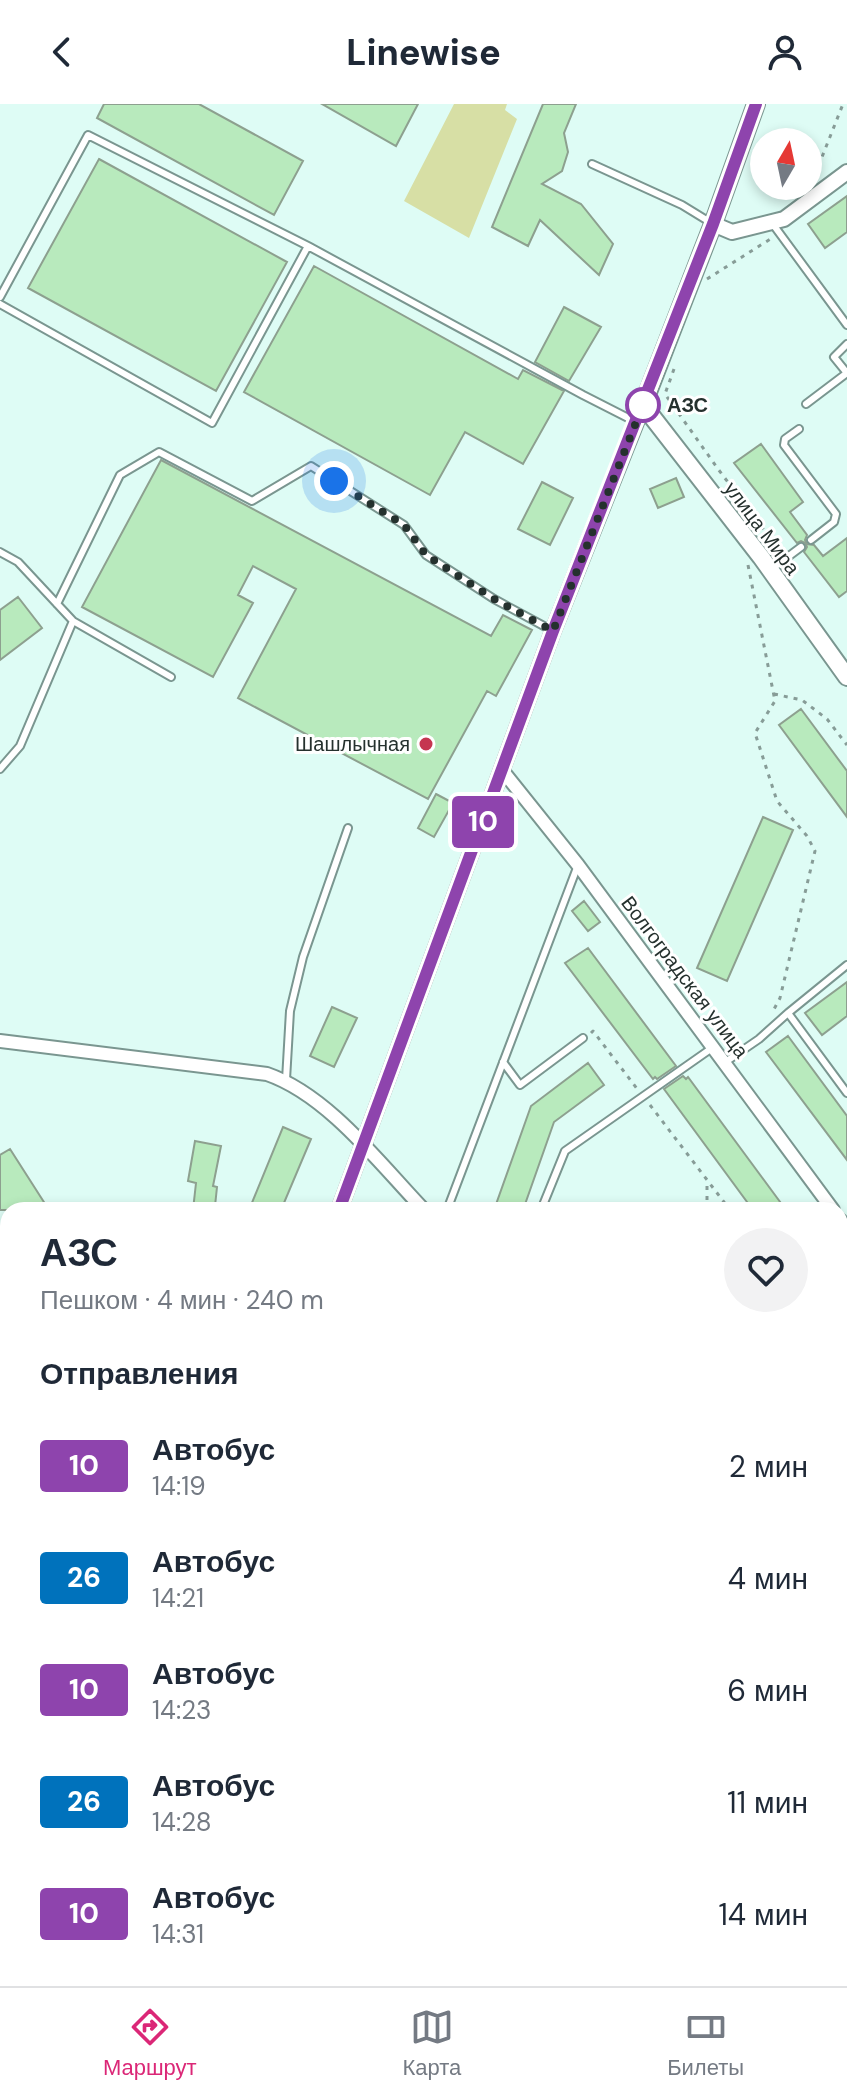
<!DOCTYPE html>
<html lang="ru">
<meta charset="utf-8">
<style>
:root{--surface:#fff;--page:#f2f2f3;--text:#1f2937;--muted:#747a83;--line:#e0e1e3;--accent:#db2777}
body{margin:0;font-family:"DM Sans",sans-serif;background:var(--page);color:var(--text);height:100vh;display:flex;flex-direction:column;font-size:30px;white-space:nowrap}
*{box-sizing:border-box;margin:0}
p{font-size:26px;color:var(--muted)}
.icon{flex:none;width:44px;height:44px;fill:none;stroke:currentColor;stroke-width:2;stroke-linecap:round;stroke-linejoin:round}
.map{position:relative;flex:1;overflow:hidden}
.drawer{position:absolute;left:0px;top:1098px;width:848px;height:784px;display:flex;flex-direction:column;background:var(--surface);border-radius:24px 24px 0 0;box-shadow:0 4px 12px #0003}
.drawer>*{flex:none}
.badge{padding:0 16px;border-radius:6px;font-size:28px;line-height:52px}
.needle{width:52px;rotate:9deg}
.controls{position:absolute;left:750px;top:24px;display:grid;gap:16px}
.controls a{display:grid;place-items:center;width:72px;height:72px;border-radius:50%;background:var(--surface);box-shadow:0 4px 12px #0003;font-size:40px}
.you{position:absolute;width:40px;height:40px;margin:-20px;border:6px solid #fff;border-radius:50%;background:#1a73e8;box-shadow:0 0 0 12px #1a73e833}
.map>.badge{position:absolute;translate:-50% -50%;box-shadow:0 0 0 4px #fff}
h2{padding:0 40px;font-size:30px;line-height:72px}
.round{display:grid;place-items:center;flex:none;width:84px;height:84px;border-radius:42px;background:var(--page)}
.overview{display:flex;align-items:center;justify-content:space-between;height:136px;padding:0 40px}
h1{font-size:38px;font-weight:800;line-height:60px}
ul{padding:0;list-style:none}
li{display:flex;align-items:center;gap:24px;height:112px;padding:0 40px}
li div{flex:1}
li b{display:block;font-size:30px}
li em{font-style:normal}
li .badge{min-width:88px;font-weight:700;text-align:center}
header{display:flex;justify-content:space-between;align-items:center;height:104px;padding:0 40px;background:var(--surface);font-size:36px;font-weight:800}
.tabs{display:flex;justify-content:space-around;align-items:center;height:112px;border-top:2px solid var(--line);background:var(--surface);font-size:22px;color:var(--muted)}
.tabs a{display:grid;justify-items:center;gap:4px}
.tabs .on{color:var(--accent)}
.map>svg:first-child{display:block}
.green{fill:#d7dfa5}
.building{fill:#b8eabd;stroke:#8da08f;stroke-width:2}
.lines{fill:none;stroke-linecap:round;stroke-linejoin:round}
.service-casing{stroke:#7a9690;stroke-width:10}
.minor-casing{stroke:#7a9690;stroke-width:16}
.tertiary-casing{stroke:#7a9690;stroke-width:18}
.secondary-casing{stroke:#7a9690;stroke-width:20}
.path{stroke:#879c97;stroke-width:3;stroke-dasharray:4 6;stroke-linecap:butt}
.service{stroke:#fff;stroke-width:6}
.minor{stroke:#fff;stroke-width:12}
.tertiary{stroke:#fff;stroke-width:14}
.secondary{stroke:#fff;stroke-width:16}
.line-casing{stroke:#fff;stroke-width:18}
.line{stroke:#8e44ad;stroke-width:12}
.walk{stroke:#25312e;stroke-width:8;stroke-dasharray:0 14.4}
.stop-dot{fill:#fff;stroke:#8e44ad;stroke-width:4}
.poi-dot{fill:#c53550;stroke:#fff;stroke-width:3}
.labels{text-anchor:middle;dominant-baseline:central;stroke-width:6;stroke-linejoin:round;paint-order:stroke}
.stop-label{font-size:20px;font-weight:bold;fill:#25312e;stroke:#fff;text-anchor:start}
.street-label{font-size:20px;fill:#25312e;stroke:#fff}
.poi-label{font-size:20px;fill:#25312e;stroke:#fff;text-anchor:end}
</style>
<header><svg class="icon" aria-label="back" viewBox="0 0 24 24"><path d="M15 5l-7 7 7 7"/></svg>Linewise<svg class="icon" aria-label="person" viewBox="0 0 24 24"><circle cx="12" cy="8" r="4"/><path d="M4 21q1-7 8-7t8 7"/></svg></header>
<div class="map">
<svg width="847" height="1882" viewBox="0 0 847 1882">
<rect width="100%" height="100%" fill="#defcf5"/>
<path class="green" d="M454,0H507L505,6L517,15L469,134L404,97Z"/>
<path class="building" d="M104,0H199L303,57L274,111L97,14Z
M322,0H418L396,42Z
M543,0H576L564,29L568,48L562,67L542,80L581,100L613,140L599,171L540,116L528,142L492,123Z
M99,55L287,158L216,287L28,184Z
M847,92V128L825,144L808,120Z
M314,162L518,275L523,266L564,287L523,360L465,328L430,391L244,288Z
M564,203L601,223L569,277L535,258Z
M761,340L803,398L790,408L807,431L805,436L807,440L814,441L823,452L847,434V487L839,493L804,448L807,443L805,439L801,437L797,439L734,359Z
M161,356L491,532L503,511L532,526L496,592L487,587L428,695L238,594L296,485L253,462L238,491L253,499L213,573L82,503Z
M676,374L684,393L658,404L650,385Z
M542,378L573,394L550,441L518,425Z
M18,493L42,524L0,556V506Z
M801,605L847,667V713L779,621Z
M436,690L453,699L434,733L418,724Z
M763,713L793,726L727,877L697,864Z
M584,797L600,818L588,827L572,807Z
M588,844L676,962L657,975L655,973L653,975L565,859Z
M847,878V912L822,931L805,909Z
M332,903L357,914L334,963L310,952Z
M788,932L847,1012V1056L766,948Z
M588,959L604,981L554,1018L523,1106H494L531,1002Z
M683,972L686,975L688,973L786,1106H753L664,985Z
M283,1023L311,1035L281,1106H249Z
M195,1037L221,1042L213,1082L217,1083L215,1102H213L212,1106H193L196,1079L188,1077Z
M10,1045L49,1106H0V1051Z"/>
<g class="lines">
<g class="service-casing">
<path id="service" d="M592,60L682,101L713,120
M772,119L847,221
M0,193L88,31L308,142L583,291L636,318
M0,200L212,319L308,142
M806,300L847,269L834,253L847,240
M799,325L785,335L784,341L836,410L834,418L811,436
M0,448L18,458L73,517
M773,464L801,443
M57,500L120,371L159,348L252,397L311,362L404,421L426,451L494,495L553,527
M0,665L20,642L73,517L171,573
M788,909L847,989
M503,958L520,981L583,934
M724,959L759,935L788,909L847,861
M286,976L290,907L303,853L348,724
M447,1106L578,761
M541,1106L565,1047L712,944
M840,1302L844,1299
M840,1534L847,1545
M828,1874L833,1882
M193,1882L198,1874"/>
</g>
<g class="minor-casing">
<path id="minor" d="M502,666L578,761L833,1106
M0,937L267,970C328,991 380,1060 424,1106
M840,1116L847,1125
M840,1415L847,1410
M840,1651L847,1658
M0,1752L8,1762
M101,1874L106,1882
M272,1874L278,1882"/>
</g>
<g class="tertiary-casing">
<path id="tertiary" d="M713,120L732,128L784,115L847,68
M339,1106L553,527L643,301
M486,1874L492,1882"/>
</g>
<g class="secondary-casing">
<path id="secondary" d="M756,0L713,120L643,301L761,453L847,573"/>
</g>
<path class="path" d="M808,79L822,53L843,0
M707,175L772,134
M674,265L665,290L718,365L776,442L771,445
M748,461L775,597L755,629L777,697L807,732L815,747L780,894L772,909
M774,590L802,596L827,615L847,641
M591,929L593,927L638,986
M650,1001L730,1106
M707,1106V1076
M840,1249L847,1258
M840,1683L847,1693"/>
<use href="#service" class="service"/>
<use href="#minor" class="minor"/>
<use href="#tertiary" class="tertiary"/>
<use href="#secondary" class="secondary"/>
</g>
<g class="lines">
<g class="line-casing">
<path id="line" d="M339,1106L553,527L713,120L756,0"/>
</g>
<use href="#line" class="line"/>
<path class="walk" d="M334,377L404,421L426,451L494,495L553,527L643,301"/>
</g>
<circle class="stop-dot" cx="643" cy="301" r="16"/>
<circle class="poi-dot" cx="426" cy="640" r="8"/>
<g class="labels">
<g class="stop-label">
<text x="667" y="301">АЗС</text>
</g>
<g class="street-label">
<text transform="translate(762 424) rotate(53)">улица Мира</text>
<text transform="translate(685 873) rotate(53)">Волгоградская улица</text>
</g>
<g class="poi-label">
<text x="410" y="640">Шашлычная</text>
</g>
</g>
</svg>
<div class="controls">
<a><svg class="needle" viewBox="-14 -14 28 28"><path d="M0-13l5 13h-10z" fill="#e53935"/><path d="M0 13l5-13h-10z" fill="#747a83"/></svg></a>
</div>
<div class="you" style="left:334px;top:377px"></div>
<b class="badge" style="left:483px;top:718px;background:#8e44ad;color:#fff">10</b>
<section class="drawer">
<div class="overview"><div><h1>АЗС</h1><p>Пешком · 4 мин · 240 m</p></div><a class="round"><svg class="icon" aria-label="heart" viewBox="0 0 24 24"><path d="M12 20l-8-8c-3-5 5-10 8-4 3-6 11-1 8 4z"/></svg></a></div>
<h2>Отправления</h2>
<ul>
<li><span class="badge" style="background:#8e44ad;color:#fff">10</span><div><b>Автобус</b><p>14:19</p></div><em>2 мин</em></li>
<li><span class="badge" style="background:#0072bc;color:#fff">26</span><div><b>Автобус</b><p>14:21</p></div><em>4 мин</em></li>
<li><span class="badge" style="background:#8e44ad;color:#fff">10</span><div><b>Автобус</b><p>14:23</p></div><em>6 мин</em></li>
<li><span class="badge" style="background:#0072bc;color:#fff">26</span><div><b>Автобус</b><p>14:28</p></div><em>11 мин</em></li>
<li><span class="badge" style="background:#8e44ad;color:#fff">10</span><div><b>Автобус</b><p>14:31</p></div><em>14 мин</em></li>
</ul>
</section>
</div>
<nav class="tabs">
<a class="on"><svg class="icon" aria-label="directions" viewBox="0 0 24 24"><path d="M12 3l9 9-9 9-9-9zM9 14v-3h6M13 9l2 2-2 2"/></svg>Маршрут</a>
<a><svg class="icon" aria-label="map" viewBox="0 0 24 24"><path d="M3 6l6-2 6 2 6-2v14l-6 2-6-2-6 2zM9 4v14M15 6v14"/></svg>Карта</a>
<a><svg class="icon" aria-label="tickets" viewBox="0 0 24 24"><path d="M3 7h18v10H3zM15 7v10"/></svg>Билеты</a>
</nav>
